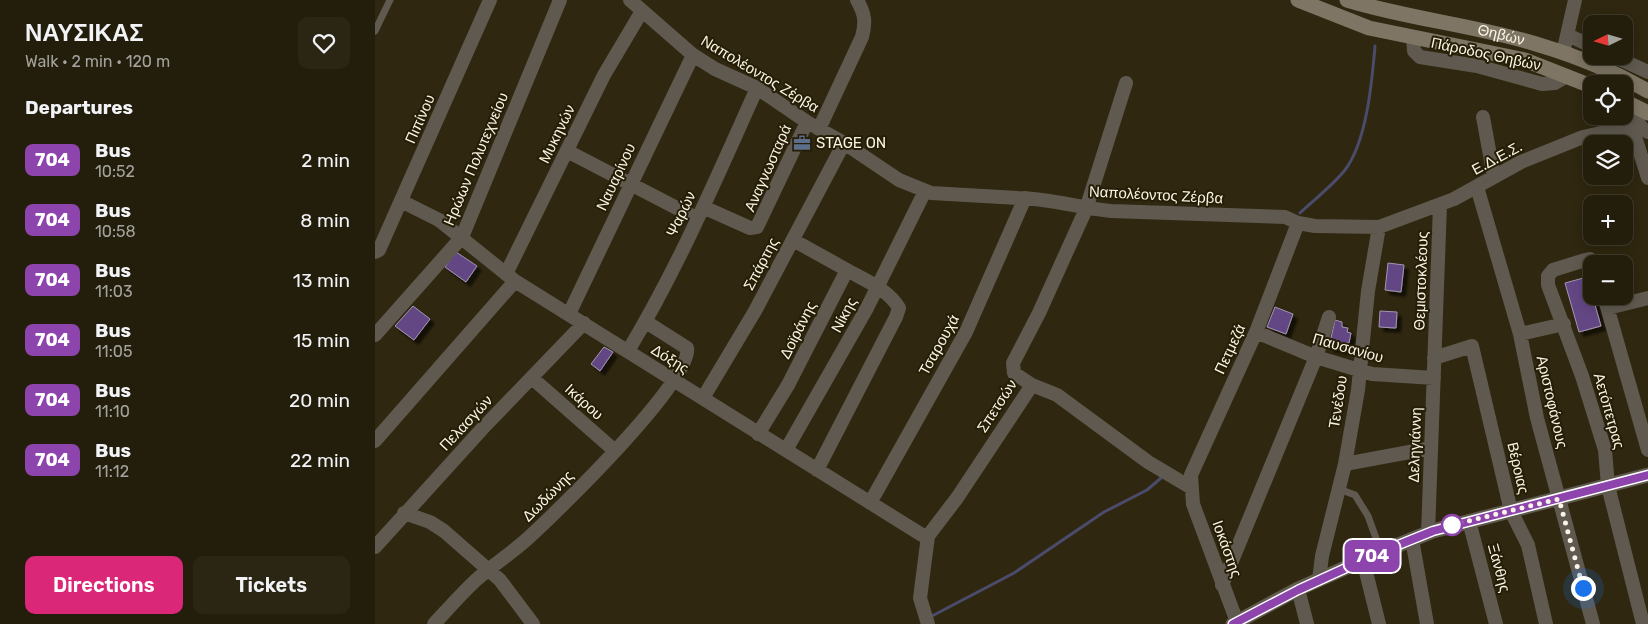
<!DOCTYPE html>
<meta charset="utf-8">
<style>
:root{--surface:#231d0b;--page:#2b2614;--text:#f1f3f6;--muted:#a3a29d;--line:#403b2c;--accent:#db2777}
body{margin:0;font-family:Rubik,sans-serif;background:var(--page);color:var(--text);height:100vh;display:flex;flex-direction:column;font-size:19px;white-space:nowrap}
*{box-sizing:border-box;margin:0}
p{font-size:16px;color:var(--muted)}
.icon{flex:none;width:28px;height:28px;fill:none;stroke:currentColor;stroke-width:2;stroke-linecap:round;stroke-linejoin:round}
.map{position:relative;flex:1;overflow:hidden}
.sheet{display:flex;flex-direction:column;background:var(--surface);width:375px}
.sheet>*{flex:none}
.badge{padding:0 10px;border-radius:8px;font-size:18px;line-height:32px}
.needle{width:32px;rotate:265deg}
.fabs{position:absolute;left:1208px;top:15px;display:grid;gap:10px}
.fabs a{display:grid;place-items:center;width:50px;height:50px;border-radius:10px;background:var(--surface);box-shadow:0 2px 12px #0003,0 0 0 1px var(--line);font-size:25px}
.you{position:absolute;width:25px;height:25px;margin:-12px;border:4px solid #fff;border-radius:50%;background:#1a73e8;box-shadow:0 0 0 8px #1a73e833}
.map>.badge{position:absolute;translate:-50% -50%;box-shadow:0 0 0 2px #fff}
h2{padding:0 25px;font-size:19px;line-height:45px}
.round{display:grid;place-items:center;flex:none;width:52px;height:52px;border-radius:10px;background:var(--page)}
.summary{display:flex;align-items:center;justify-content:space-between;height:85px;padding:0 25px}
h1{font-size:24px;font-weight:600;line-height:38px}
.button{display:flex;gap:10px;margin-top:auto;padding:10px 25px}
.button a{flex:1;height:58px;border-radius:10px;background:var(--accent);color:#fff;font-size:20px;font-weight:600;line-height:58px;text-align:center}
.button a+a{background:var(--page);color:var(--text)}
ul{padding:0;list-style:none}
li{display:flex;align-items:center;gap:15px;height:60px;padding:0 25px}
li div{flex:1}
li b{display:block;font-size:19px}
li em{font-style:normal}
li .badge{min-width:55px;font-weight:700;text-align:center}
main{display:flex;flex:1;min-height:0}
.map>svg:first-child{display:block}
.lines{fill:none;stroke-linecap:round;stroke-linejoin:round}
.stream{stroke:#4b4b6c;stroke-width:3}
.building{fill:#634784;stroke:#a297b2;filter:url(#shadow)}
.service{stroke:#5f594f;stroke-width:7}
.minor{stroke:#5f594f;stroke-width:14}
.tertiary{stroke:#5f594f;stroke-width:15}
.secondary{stroke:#7e7564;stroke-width:15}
.line-casing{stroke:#fff;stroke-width:11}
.line{stroke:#8e44ad;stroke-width:8}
.walk{stroke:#f9f4e5;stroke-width:5;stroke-dasharray:0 9}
.stop-dot{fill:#fff;stroke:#8e44ad;stroke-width:2.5}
.labels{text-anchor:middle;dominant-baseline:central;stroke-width:4;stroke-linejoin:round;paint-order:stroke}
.street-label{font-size:15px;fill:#f9f4e5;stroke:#251d05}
.poi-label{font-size:15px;fill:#f9f4e5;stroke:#251d05;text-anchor:start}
</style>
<main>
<section class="sheet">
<div class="summary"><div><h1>ΝΑΥΣΙΚΑΣ</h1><p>Walk · 2 min · 120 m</p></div><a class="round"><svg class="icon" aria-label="heart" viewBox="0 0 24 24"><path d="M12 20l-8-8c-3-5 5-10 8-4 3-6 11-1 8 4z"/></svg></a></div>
<h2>Departures</h2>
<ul>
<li><span class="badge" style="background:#8e44ad;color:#fff">704</span><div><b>Bus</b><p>10:52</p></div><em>2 min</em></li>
<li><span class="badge" style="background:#8e44ad;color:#fff">704</span><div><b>Bus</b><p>10:58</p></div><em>8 min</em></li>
<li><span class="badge" style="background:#8e44ad;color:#fff">704</span><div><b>Bus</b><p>11:03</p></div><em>13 min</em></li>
<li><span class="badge" style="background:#8e44ad;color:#fff">704</span><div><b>Bus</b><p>11:05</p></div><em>15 min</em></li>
<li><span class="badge" style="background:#8e44ad;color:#fff">704</span><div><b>Bus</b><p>11:10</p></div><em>20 min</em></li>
<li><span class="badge" style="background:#8e44ad;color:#fff">704</span><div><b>Bus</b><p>11:12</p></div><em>22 min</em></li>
</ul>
<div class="button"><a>Directions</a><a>Tickets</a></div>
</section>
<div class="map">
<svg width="1273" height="624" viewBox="0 0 1273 624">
<defs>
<filter id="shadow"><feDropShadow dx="4.5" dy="4.5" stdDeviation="1" flood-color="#0009"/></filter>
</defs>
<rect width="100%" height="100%" fill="#2f270f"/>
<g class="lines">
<path class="stream" d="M925,213C940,199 957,186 970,170C992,141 997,81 1000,46
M557,616L639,573L729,512L772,490L786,478"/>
</g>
<path class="building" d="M81,252L102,266L91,282L70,267Z
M1013,263L1029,265L1026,292L1010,290Z
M1212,277L1226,326L1204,332L1190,283Z
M38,306L55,319L39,340L20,326Z
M900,307L918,314L911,334L892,327Z
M1005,311L1022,312L1021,328L1004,327Z
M960,320L967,322V327L973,328L972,332L976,333L974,343H969L968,350L954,347Z
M229,347L238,352L225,371L216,364Z"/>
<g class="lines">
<path class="service" d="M0,31L15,0
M964,489L980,495L993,516L1006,552"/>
<path class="minor" d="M255,0L318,55L340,69L382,88L432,122L469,143L524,180L556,193L643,198C673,198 705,208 736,211L910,217L923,223L940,226L1004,227L1079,199L1146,162L1208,137L1239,130L1267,128L1273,132
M1193,35L1216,46
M1038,37L1039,51L1045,57L1102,66L1167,84L1180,83L1192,76
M1188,53L1200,0
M1238,56L1273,72
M1249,102L1267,128
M1108,117L1119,177
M444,129L487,37C491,22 490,14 482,0
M1258,130L1273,178
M192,151L321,218
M1102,187L1145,334L1162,418L1218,624
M26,201L64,220L140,281L547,535L553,536
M328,207L375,228L382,227L432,122
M418,240L472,270
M0,252L4,250L115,0
M1220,264L1215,259L1210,260L1178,270L1173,276V285L1207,376L1230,450L1233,486L1268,624
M131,274L229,75L267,11
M1229,296L1273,450
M1233,308L1273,298
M194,314L318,55
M881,332L941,357L997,374L1059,378
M1145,334L1189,324
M0,335L87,237L185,0
M253,351C303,268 342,177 382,88
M1059,358L1097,346L1136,511L1153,545L1171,624
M157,378L240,451
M657,385L682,395L773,462L815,487
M328,398L380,311L469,143
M383,434L413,385L472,270C489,280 513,289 524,308L521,317L442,470
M0,441L140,281
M411,450L492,308L550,191
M970,464L1056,448
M495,503L591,332L650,198
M29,513L55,522L69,531L125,580L158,624
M1094,521L1121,624
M1053,533L1065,205
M553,536L582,498L657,385L639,373L638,363L664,313L711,209L751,83
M553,536L545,598L553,624
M1037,539L1052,624
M0,547L107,429L209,323
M988,560L1004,624
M944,580L947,556L970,464L983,390L993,291L1004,227
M847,585L941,357L954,317
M923,589L932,624
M862,622L818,504L816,475L881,332L923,223
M59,624C73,609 86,594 101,580C117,566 135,554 151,540C179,515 319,379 312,348L271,322"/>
<path class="tertiary" d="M858,624L923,589L1006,552L1058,531L1273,475"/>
<g class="secondary">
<path d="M923,0L994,28L1150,60L1216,86"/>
<path id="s1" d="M972,0C1034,19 1099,25 1161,44C1199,55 1238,71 1273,91"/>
<path d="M1249,101L1273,113"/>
</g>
</g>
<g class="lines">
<g class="line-casing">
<path id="line" d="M858,624L923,590L1006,552L1058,531L1273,475"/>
</g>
<use href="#line" class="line"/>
<path class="walk" d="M1077,525L1184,499L1208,588"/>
</g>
<defs>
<g id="office-bare" transform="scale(1.35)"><path d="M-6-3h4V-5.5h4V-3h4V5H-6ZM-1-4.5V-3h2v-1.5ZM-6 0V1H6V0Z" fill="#5c6f8a" stroke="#251d05" stroke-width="2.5" paint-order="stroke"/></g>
</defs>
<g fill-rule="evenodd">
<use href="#office-bare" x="427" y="143"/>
</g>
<circle class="stop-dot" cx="1077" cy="525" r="10"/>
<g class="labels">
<g class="street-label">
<text stroke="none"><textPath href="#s1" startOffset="158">Θηβών</textPath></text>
<text transform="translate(1111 54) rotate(12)">Πάροδος Θηβών</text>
<text transform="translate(385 74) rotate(31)">Ναπολέοντος Ζέρβα</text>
<text transform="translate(45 119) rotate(-66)">Πιπίνου</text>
<text transform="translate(182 134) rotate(-64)">Μυκηνών</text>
<text transform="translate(1122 158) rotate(-28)">Ε.Δ.Ε.Σ.</text>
<text transform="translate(101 159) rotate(-67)">Ηρώων Πολυτεχνείου</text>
<text transform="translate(393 168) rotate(-66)">Αναγνωσταρά</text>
<text transform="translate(241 177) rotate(-65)">Ναυαρίνου</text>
<text transform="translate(781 195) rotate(3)">Ναπολέοντος Ζέρβα</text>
<text transform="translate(306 214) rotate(-64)">Ψαρών</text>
<text transform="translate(386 264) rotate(-62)">Σπάρτης</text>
<text transform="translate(1046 281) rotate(-88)">Θεμιστοκλέους</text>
<text transform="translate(469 315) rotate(-62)">Νίκης</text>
<text transform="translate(423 330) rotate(-63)">Δοϊράνης</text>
<text transform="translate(564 345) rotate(-61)">Τσαρουχά</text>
<text transform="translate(973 348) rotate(16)">Παυσανίου</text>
<text transform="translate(855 349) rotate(-65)">Πετμεζά</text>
<text transform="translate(295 359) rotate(32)">Δόξης</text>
<text transform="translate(209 402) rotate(42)">Ικάρου</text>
<text transform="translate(963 402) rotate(-81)">Τενέδου</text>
<text transform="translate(1177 402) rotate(77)">Αριστοφάνους</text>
<text transform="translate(622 406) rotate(-57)">Σπετσών</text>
<text transform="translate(1234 411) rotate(74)">Αετόπετρας</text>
<text transform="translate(91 423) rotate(-47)">Πελασγών</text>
<text transform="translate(1040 445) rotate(-88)">Δεληγιάννη</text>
<text transform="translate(1143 468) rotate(77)">Βέροιας</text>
<text transform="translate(173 496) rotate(-45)">Δωδώνης</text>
<text transform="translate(852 549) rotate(70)">Ιοκάστης</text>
<text transform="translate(1124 568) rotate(75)">Ξάνθης</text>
</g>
<g class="poi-label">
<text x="441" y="143">STAGE ON</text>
</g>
</g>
</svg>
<div class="fabs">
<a><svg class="needle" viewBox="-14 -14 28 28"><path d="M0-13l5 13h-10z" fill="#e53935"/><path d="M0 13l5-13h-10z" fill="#a3a29d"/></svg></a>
<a><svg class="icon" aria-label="locate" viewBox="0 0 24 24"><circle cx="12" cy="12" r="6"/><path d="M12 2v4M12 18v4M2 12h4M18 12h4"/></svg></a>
<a><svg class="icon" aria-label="layers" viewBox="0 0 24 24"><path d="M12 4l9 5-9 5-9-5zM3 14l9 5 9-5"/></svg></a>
<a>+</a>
<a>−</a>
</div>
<div class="you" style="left:1208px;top:588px"></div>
<b class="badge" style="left:997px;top:556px;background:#8e44ad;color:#fff">704</b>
</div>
</main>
